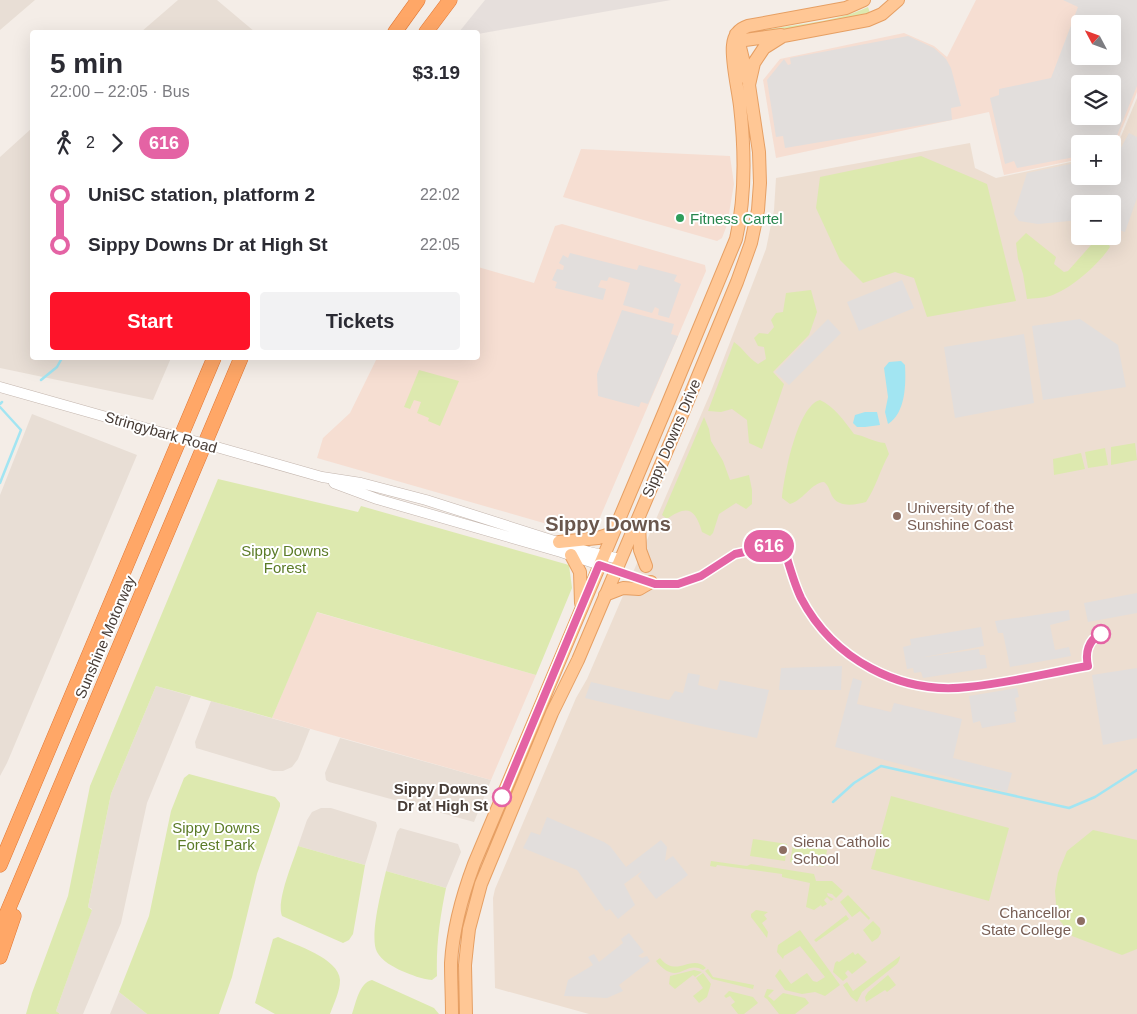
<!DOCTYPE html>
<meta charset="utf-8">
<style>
:root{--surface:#fff;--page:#f2f2f3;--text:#2b2b33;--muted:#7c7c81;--accent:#fe142a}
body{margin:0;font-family:Helvetica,sans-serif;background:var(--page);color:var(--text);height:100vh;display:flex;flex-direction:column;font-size:19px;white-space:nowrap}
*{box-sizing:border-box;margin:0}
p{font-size:16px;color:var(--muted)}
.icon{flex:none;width:28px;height:28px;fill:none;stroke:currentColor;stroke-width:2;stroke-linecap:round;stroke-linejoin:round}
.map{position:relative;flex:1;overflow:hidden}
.side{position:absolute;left:30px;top:30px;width:450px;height:330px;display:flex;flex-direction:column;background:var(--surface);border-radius:5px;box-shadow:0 5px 20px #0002}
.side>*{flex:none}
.badge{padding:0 10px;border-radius:16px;font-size:18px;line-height:32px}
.needle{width:32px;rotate:311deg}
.controls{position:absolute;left:1071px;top:15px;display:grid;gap:10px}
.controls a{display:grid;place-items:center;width:50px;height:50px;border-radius:5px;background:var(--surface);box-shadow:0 5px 20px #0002;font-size:25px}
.map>.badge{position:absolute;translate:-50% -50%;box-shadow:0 0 0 2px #fff}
.legs{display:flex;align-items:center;gap:8px;height:55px;padding:0 20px;font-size:16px}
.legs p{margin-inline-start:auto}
.headline{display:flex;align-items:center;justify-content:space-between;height:85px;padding:0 20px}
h1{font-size:28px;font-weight:600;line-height:38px}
.cta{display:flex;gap:10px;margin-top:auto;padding:10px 20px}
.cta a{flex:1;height:58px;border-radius:5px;background:var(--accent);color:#fff;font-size:20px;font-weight:600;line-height:58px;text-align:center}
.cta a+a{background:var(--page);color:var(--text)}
ul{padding:0 20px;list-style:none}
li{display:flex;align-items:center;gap:18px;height:50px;font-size:19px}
li i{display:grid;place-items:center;width:8px;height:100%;margin:0 6px;background:currentColor}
li i::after{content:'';width:12px;height:12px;margin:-6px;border:4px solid;border-radius:50%;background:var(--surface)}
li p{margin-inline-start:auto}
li:first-child i{background:linear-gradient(#0000 50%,currentColor 0)}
li:last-child i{background:linear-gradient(currentColor 50%,#0000 0)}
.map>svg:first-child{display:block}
.residential{fill:#e8ded5}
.commercial{fill:#f6ded2;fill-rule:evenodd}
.industrial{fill:#e6dfdc}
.education{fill:#edded1;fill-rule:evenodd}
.green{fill:#dde9af}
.parking{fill:#e2dedc;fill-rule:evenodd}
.water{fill:#a2e5f2}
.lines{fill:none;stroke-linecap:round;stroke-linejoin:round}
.stream{stroke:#a2e5f2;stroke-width:2.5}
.minor-casing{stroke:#c3b5ad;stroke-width:11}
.major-casing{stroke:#e69f63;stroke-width:14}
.highway-casing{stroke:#e17734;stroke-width:15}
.minor{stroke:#fff;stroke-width:10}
.major{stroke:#ffc795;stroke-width:12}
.highway{stroke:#ffa767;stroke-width:14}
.minor-bridge-casing{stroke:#c3b5ad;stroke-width:11;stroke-linecap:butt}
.minor-bridge{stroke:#fff;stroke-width:10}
.line-1-casing{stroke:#fff;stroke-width:11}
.line-1{stroke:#e463a4;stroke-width:8}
.leisure-dot{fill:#2e9e5b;stroke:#fff;stroke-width:2}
.education-dot{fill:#8d6e63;stroke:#fff;stroke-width:2}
.stop-1-dot{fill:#fff;stroke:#e463a4;stroke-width:2.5}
.labels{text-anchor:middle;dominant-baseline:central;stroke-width:4;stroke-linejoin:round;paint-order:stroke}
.leisure-label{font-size:15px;fill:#27864d;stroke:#fff;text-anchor:start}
.street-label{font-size:15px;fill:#473c36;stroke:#fff}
.education-label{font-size:15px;fill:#785e54;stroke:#fff;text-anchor:start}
.park-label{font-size:15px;fill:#5b7b27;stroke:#fff}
.stop-label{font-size:15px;font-weight:bold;fill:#473c36;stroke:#fff;text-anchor:end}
.district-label{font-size:20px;font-weight:bold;fill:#6a574d;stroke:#fff}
</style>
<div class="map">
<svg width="1137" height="1014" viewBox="0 0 1137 1014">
<rect width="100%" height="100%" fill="#f4ede7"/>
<path class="residential" d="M0,0H35L0,30Z
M178,0H217L255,32H141Z
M32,128V358H171L153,400L0,368V157Z
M32,414L137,455L7,763L0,776V495Z
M156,686L191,696L147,803L121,923L83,1014H60L56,1011L92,909L88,907L111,794Z
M211,701L310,729L298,759L292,767L283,771H273L196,748L195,742Z
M340,738L491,780L474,822L329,782L326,780L325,773Z
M321,808H331L376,822L377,826L365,865L298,846L307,820L312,812Z
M400,828L458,844L461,852L446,888L386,871L397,832Z
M119,992L147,1014H110Z"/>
<path class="commercial" d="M976,0H1137V92L1113,151L1112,144H1080V159L1004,175L989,112L776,158L763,80L780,59L904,33L934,46L947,57ZM1080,24H1112V56H1080ZM1080,84H1112V116H1080Z
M581,149L730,156L734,184L727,225L722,238L717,241L563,197Z
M562,224L705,265L706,271L595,529L568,530L317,458L323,438L350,413L377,358H478V267L534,283L555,226Z
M316,612L536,675L491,780L272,718Z"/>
<path class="industrial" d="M485,0H671L478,34L459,32Z"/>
<path class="education" d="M1137,98V1014H589L495,988L493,898L495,889L576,698L587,679L710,394L766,249L774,210L776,178L970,143L975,168L996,178L1080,160V176H1112L1113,154L1114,153ZM1080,204H1112V236H1080Z"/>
<path class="green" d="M868,7L870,13L860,17L760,35L759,31C795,24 834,23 868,7Z
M921,156L987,184L1016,301L927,317L914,278L895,272L863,283L840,260L816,208L820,177Z
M1026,233L1056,257L1054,264L1064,272L1068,271L1099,236L1107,241L1110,247C1098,265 1071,289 1050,296C1043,298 1034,298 1027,299L1023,274L1018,259L1016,243Z
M811,290L817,312L809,335L773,372L784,384L762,449L749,443L747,420L732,409L721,412L708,411L734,342C744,349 748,358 758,364L766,359L764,347L758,346L754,338L759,333L768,334L774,327L771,320L776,313L783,312L786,293Z
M419,370L459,381L440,426L428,421L429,418L417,413L421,402L414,400L410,409L404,407Z
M820,400C834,406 845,422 854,434C865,436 874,442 885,443L889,454C880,470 876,487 866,502C855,505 839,508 832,496C829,490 829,486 824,482C811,483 805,499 790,504L782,498C784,477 797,406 820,400Z
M704,417L709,429L711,441L723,461L730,480L749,475L752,490V504L746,509L736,503L719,514L713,533L710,536L702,532C695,508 687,505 667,519L662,515Z
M1135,443L1137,460L1111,465V447Z
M1105,448L1108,465L1088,468L1085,452Z
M1081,453L1085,469L1054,475L1053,459Z
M218,479L358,512L361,506L569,565L572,588L536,675L317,612L272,718L156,686L111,794L88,907L92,910L56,1011L60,1014H26L32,993L68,896L90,786Z
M189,774L275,797L280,803V806L257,874L232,977L219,1014H147L119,992L149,916L171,811L184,778Z
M891,796L1009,828L989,901L871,869Z
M1093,830L1137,840V949L1122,955L1072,936L1057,917L1055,891L1058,873L1067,851Z
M753,839L787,844L785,861L750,856Z
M793,845L827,850L824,867L790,862Z
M298,846L365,865L353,934L349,940L343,943L282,916C276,901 293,862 298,846Z
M711,861L747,866L751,864L814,874L816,881H832L843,891L836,898L832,894L827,893L828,896L834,899L831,901L827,897L824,900L827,904L822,907L821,905L814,910L806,907L810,883L782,877V874L717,865L716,867L710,866Z
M386,871L446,888C440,917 436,945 437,976L432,980C421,979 412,975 402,971C393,967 382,961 377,952C369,937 382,888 386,871Z
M848,895L870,918L869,920L860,911L852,917L840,902Z
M756,910L768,912L764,915L767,919L762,923L768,932L767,938L751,917V914Z
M846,915L849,919L816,942L814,940Z
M873,921L880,928L881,933L878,938L872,942L863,930Z
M800,930L840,985L825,996L815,992L802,994L785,990L775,976L780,969L791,984L807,973L813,981L817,982L825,977L800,946L784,956L783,959L777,952L778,945Z
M278,937C295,945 339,958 340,980C340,991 334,1003 330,1014H275L255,1003L273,939Z
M853,952L855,955L858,953L867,962L852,974L848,970L845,973L848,977L843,981L833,972L835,963L837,961L839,962Z
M900,956C900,959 899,961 897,964L862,992L857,1002L851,997L843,985L847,982L853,991Z
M660,958C677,979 691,953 706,968L703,970C685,959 678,988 656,961Z
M708,969L713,977L754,985L753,989L712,979L705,971Z
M694,970L702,972L695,977L693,975L675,989L669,984L670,976Z
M703,973L711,984L707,997L699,1003L693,996L703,988L696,978Z
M888,975L896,985L887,992L885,990L866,1002L865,997L868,992Z
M372,980L434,1008L439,1014H352C356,1003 359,983 372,980Z
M767,989L774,990L768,996L774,1001L783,993L805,998L809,1003L795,1014H779L767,999L764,997Z
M729,991L753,997L758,1003L744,1014H738L731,1005L735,1002L730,996L726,998L724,996Z"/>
<path class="parking" d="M1063,0H1137V86L1113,145L1112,144H1080V156L1017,168L1014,161L1005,164L990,98L999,95V89L1051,78L1078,7ZM1080,24H1112V56H1080ZM1080,84H1112V116H1080Z
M908,36L934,48L946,59L951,68L961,106L951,108L952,120L785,148L783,136L776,137L767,80L784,59L788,65L791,64L790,58Z
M1129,133L1137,137V198L1125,232L1113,228L1112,204H1080V220L1038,224L1019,221L1014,214L1027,173L1080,162V176H1112L1113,156L1117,155Z
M570,253L637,270L639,265L677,275L674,281L681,284L669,318L658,315L659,309L655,307L652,313L623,305L630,283L609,277L607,281L601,280L598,287L606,289L603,300L555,288L557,282L552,280L557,269L563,270L564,266L559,263L563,255L568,258Z
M902,280L914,308L859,331L847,302Z
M622,310L674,324L671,334L678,336L648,404L641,402L639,407L598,396L597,374Z
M828,319L841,333L789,385L775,372Z
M1080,319L1118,345L1126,387L1043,400L1032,326Z
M1024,334L1034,403L955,418L944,347Z
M1137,593V613L1088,622L1084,603Z
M1069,610L1070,620L1050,625L1055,650L1069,647L1071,656L1010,667L1003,633H998L995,621Z
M981,627L984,646L919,658L979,649L980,655H985L987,668L923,678L921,672L914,673L913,668L907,669L903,647L911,645L910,639Z
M842,666L841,690H779L781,668Z
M1137,668V738L1103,745L1092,675Z
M688,673L700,675L698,685L717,690L720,680L769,690L757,738L696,725L585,698L591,682L669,700L675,691L683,693Z
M853,678L862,681L857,704L891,712L894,703L962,719L953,758L1012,773L1007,792L835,747Z
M1017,688L1019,697L1015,698L1017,711L1014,712L1016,722L982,728L980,721L973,723L969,696Z
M547,817L604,842L610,846L626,867L661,840L667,847L665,861L673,856L688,875L656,899L638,876L642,871L624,884L635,905L618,919L610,909L606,911L577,870L523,848L531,832L540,835Z
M629,933L644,952L638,956L642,958L647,956L650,961L619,985L623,991L607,998L564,996L568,980L593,965L588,957L594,954L599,962L623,943L621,939Z"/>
<path class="water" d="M901,361L905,365C906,383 906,413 888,424L885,412L888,397L884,368L889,362Z
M865,412H877L880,425L865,427H857L853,423L855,415Z"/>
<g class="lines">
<path class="stream" d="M41,380L57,367L62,358
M0,404L2,402
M0,407L21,430L0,483
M833,802L854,783L881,766L1069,808L1095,797L1137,770"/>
<g class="minor-casing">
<path id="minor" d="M0,387L163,433
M213,446L322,477L361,483L426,500L589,552L620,559
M334,483L377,499L561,552L615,570"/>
</g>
<g class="major-casing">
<path id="major" d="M736,34L739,38L745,40L781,35
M738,39L748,80
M639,521L640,550L646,566
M559,542L598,538L613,533
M571,555L580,572L581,603
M605,595L623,588L639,589L651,582
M452,1014C452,997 451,980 451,963C453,928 462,896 474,864L663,415L736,239C746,195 745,150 740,106C738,89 731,60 733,45C734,35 739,29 748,26L846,8L864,0
M466,1014L465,965L467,946L469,929L481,884L552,713L578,660L679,422L737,282L751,243L758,210L760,183L759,152L749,85L754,63L764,48L783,36L868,20L882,14L898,0"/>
</g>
<g class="highway-casing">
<path id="highway" d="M395,32L418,0
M426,32L450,0
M0,865L214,358
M0,929L241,358
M0,957L14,916"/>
</g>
<use href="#minor" class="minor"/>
<use href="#major" class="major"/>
<use href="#highway" class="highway"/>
<g class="minor-bridge-casing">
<path id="minor-bridge" d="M163,433L213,446"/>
</g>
<use href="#minor-bridge" class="minor-bridge"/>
</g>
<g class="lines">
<g class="line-1-casing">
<path id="line-1" d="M502,797L599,565L655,584H678L701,576L735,554L783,544C788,562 793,581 801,598C833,659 900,695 968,687C1009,683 1048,673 1088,666C1085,653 1088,640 1101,634"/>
</g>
<use href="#line-1" class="line-1"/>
</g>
<circle class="leisure-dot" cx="680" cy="218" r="5"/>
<g class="education-dot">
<circle cx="897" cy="516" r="5"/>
<circle cx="783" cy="850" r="5"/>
<circle cx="1081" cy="921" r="5"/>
</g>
<g class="stop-1-dot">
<circle cx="1101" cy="634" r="9"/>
<circle cx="502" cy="797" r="9"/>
</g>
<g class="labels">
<g class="leisure-label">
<text x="690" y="218">Fitness Cartel</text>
</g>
<g class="street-label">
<text transform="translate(161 432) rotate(16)">Stringybark Road</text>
<text transform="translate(671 438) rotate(-67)">Sippy Downs Drive</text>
<text transform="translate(105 637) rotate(-67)">Sunshine Motorway</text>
</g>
<g class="education-label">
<text x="907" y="507">University of the<tspan x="907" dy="17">Sunshine Coast</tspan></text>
<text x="793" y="841">Siena Catholic<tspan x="793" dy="17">School</tspan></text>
<text x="1071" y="912" text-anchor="end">Chancellor<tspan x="1071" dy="17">State College</tspan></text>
</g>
<g class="park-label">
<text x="285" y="550">Sippy Downs<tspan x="285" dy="17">Forest</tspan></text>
<text x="216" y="827">Sippy Downs<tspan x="216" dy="17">Forest Park</tspan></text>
</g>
<g class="stop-label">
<text x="488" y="788">Sippy Downs<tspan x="488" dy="17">Dr at High St</tspan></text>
</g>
<g class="district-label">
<text x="608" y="524">Sippy Downs</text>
</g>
</g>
</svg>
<div class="controls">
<a><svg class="needle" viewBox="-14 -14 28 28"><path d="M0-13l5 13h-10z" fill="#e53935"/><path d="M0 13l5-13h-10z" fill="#7c7c81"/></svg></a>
<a><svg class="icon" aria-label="layers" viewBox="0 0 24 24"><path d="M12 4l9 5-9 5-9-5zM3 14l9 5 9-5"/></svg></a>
<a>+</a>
<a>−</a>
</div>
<b class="badge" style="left:769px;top:546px;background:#e463a4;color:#fff">616</b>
<section class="side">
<div class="headline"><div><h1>5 min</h1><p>22:00 – 22:05 · Bus</p></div><b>$3.19</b></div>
<div class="legs"><svg class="icon" aria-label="walk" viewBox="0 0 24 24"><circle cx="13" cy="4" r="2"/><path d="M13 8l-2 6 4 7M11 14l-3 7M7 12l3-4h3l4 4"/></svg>2<svg class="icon" aria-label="forward" viewBox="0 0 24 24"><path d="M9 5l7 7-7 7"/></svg><b class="badge" style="background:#e463a4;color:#fff">616</b></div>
<ul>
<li><i style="color:#e463a4"></i><b>UniSC station, platform 2</b><p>22:02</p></li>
<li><i style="color:#e463a4"></i><b>Sippy Downs Dr at High St</b><p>22:05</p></li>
</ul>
<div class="cta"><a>Start</a><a>Tickets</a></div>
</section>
</div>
